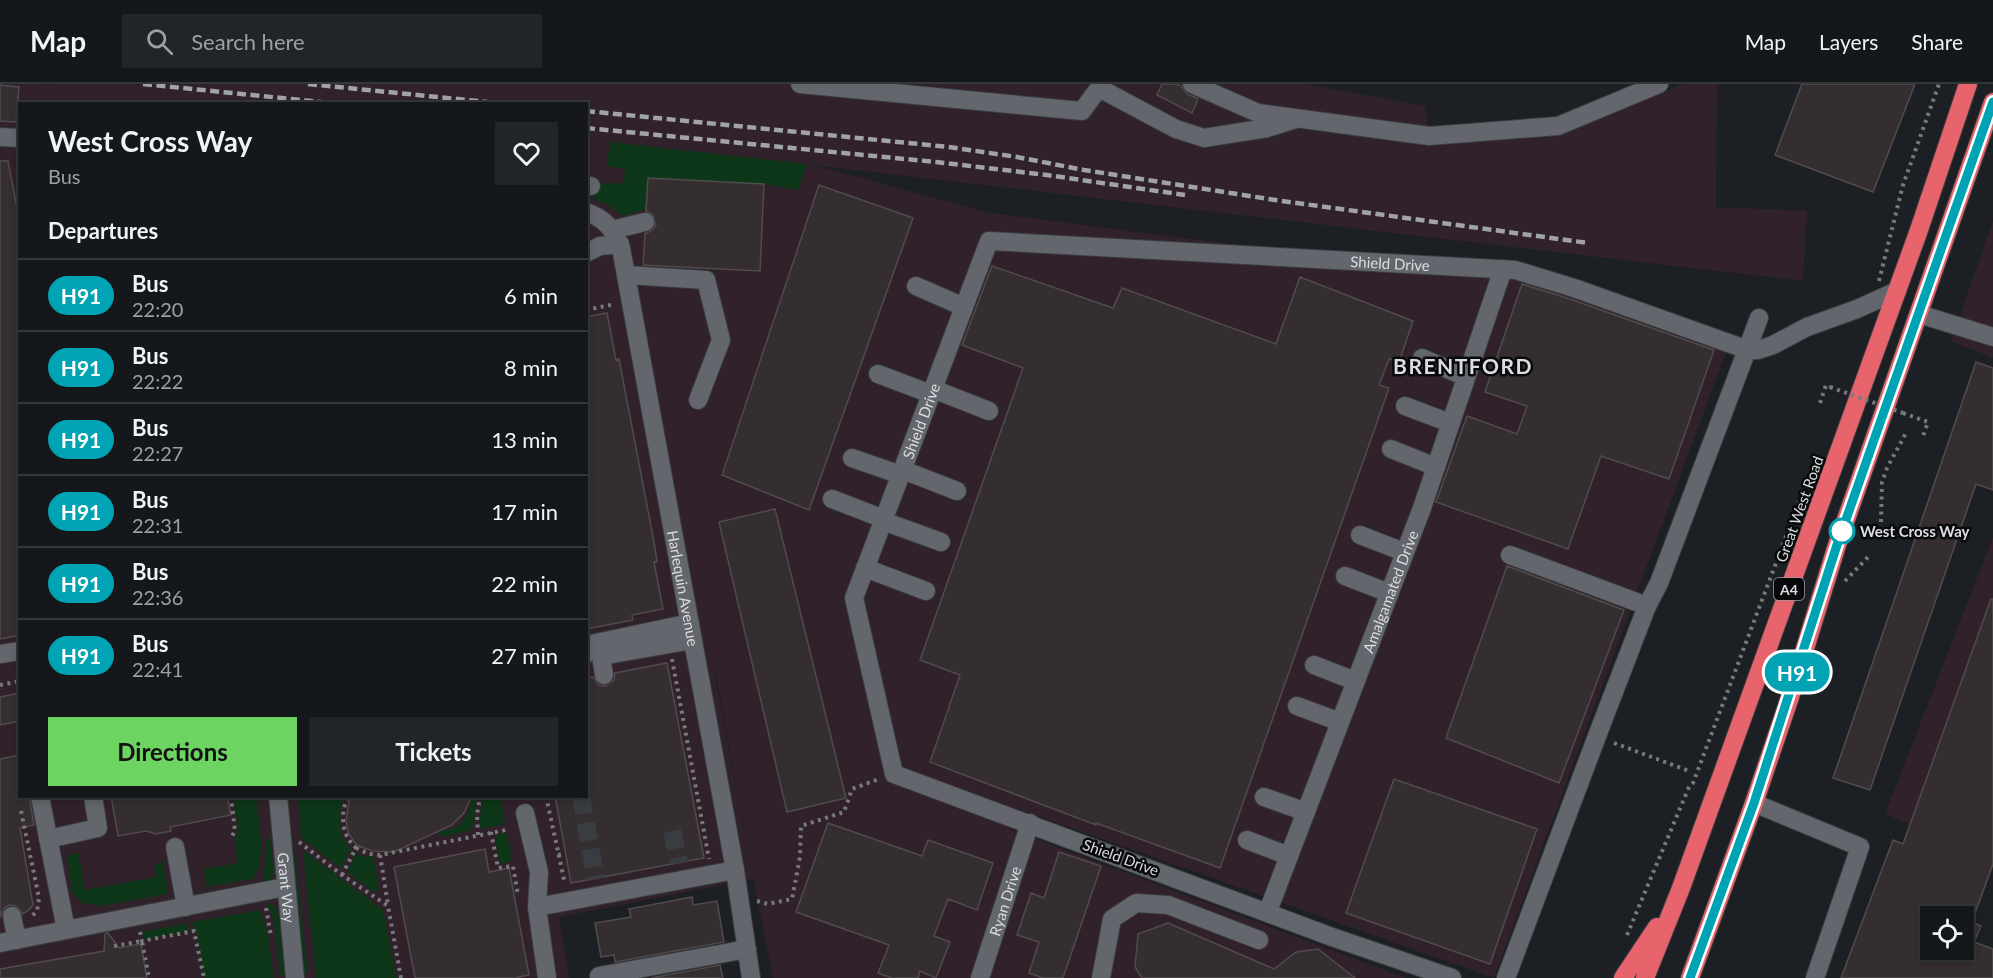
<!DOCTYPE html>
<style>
:root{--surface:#15181b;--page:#222528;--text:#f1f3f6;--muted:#9da0a3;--line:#34373a;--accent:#6dd361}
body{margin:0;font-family:Lato,sans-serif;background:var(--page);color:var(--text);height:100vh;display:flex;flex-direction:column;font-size:22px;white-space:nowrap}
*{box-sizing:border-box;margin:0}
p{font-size:20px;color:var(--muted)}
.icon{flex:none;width:33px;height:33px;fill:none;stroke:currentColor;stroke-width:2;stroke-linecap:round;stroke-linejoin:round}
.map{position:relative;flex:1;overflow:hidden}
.panel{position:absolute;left:18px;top:18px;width:570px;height:696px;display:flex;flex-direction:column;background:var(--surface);border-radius:0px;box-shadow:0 3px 9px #0003,0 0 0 2px var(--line)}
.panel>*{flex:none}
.badge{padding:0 12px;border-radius:20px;font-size:21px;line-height:39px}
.fabs{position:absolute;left:1920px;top:822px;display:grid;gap:12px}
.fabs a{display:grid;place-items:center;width:54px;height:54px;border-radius:0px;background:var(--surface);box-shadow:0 3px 9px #0003,0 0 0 2px var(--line);font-size:30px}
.map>.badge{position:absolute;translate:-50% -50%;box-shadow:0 0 0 3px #fff}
h2{padding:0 30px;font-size:22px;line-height:54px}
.round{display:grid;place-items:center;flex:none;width:63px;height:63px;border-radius:0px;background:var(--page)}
.headline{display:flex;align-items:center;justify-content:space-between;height:102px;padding:0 30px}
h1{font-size:28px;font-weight:700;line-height:45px}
.action{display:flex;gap:12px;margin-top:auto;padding:12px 30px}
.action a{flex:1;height:69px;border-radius:0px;background:var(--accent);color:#111;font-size:24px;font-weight:700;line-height:69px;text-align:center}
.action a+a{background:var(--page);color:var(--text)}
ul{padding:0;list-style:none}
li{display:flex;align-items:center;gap:18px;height:72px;padding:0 30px;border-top:2px solid var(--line)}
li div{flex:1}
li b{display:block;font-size:22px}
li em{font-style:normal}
li .badge{min-width:66px;font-weight:700;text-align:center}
header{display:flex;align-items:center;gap:36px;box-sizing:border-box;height:84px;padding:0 30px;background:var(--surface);border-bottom:2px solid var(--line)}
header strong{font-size:28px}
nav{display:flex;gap:33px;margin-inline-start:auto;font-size:21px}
.search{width:420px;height:54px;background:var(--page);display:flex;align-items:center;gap:15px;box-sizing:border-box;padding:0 21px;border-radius:0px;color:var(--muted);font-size:22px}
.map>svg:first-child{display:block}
.commercial{fill:#31212a}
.industrial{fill:#31212b}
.green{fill:#0d3718}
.building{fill:#352e31;stroke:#514b4d;stroke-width:1.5}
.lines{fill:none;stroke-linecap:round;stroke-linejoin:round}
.minor-tunnel{stroke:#393c40;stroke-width:18;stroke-dasharray:18 9;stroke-linecap:butt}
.minor-casing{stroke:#3a3c40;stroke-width:20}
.highway-casing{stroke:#3a3c40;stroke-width:20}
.path{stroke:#777a7d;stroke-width:4;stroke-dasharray:3 4.5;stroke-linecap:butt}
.minor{stroke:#63666c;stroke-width:18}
.highway{stroke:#e7646c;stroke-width:18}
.rail{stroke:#a1a4a7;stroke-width:4.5;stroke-dasharray:9 4.5;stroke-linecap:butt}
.path-bridge{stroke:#777a7d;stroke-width:4;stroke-dasharray:3 4.5;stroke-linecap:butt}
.line-casing{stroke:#fff;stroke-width:14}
.line{stroke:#00a3b4;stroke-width:9}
.stop-dot{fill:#fff;stroke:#00a3b4;stroke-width:3}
.labels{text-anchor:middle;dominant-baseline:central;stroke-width:5;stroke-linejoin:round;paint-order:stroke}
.shield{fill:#08090b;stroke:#9c9da0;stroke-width:1.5}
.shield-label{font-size:14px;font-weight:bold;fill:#dbdde0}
.street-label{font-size:15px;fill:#dbdde0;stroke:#08090b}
.stop-label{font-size:15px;font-weight:bold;fill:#dbdde0;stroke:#08090b;text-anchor:start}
.district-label{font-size:21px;font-weight:bold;letter-spacing:1.5px;fill:#dbdde0;stroke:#08090b}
</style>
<header>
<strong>Map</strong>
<div class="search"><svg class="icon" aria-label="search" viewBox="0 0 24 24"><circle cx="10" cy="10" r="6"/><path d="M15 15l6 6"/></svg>Search here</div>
<nav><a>Map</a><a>Layers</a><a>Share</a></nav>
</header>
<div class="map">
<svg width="1993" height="894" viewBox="0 0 1993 894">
<rect width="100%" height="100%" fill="#1c2024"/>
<path class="commercial" d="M0,0H42L233,19L20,20V712H586L587,56L807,80L713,361L715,591L753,795L559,833L569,894H0Z
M1993,137V274L1951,257Z
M1993,453V775L1885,730Z
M1007,744L1406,894H874L908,803Z"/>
<path class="industrial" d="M42,0H1305L1425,22L1430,60L1565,50L1683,0H1717L1716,123L1807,127L1803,197L813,81L990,129L1268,165L1515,179L1732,252L1494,894L1015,724L977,827L908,803L874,894H773L753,795L688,436L806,80L587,56L586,20H233Z"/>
<path class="green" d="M610,58L807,80L798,106L764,100L648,94L646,125L623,132L606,120L593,115L594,100L624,99L625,85L607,82Z
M234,713H256C258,731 268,783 252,795L206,803L204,785L238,779L234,755L238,747Z
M298,713H345C337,731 337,750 351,765L341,784L301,754Z
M471,713H477L472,746L441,753L438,748C444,746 452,745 457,742C466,736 472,723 471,713Z
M483,713H500L505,740L482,745L479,741Z
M507,749L512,777L500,780L494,751Z
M289,754H293L308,890H304Z
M265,755H270L274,791L270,796L264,798L263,794L266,774Z
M303,766L383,826L397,894H316Z
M79,769L84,806L156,793L154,780L163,778L168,808L166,810L101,822L82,819L72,808L67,772Z
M356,769L364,773L373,772L379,804L377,808L372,807L347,788Z
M271,819L278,827L285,892H280L274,838L267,820Z
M260,826L268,850L274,894H205L196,847L194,846L192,838Z
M188,839L189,847L144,855L142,848Z"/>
<path class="building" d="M1162,0H1176L1181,2L1187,10L1198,15L1192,29L1157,11Z
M1802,0H1915L1873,108L1775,71Z
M0,1L19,3L16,38L0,37Z
M0,77H8L20,139V551L0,555Z
M648,94L764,100L760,187L643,181L645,150L652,146L656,141L653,131L646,127Z
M819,101L913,134L809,426L722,391Z
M992,182L1113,224L1122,204L1276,260L1300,193L1413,237L1399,278L1389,275L1379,301L1389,304L1220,784L1096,739V741L930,678L960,591L920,576L1023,284L962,261Z
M1522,200L1570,215L1714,266L1669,395L1601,372L1568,465L1436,418L1467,332L1517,350L1527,322L1485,308Z
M607,229L616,276L619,275L654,458L657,478H654L663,525L632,531L633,536L586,545V233Z
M1976,278L1993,284V406L1976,400L1870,706L1833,694Z
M775,425L846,714L787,728L719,438Z
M1507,482L1624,526L1559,699L1446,654Z
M1991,515H1993V780L1974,832H1930V866H1964V835L1981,842L1974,858L1993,865V894H1841L1893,756L1903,760Z
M667,579L704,774L571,799L555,712H586V594L593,593L599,601L606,602L614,596L615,589Z
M20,609V637L0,641V613Z
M20,671V712H29L34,741L20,744L33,821L30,825L23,830L16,822L9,821L4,824L0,834V675Z
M1394,695L1537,745L1490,880L1346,829Z
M111,712H227L231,731L170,743L171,747L156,750L146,747L118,752Z
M350,712H472L464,729L452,741L394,768L373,767L361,763L355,759L348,748L346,736Z
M828,739L922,772L928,756L993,779L977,826L948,815L934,852L950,858L936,894L920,887L918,894H892L878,889L889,861L796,828Z
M485,765L489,788L509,784L529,891L514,894H415L394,783Z
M1059,768L1101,782L1063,894H1043L1029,889L1039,858L1017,851L1031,809L1044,814Z
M692,813L693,821L717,817L724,858L615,878L614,871L601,873L595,839L631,833L629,825Z
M1168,839L1274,885L1296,868L1318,865L1355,894H1142L1135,883L1138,850Z
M108,849L119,864L141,860L147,894H0V885L104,867L105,850Z
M720,881L723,894H651Z"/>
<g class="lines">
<path class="minor-tunnel" d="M581,712L596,795
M672,747L679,779"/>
<g class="minor-casing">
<g id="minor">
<path d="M800,0L1082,27L1102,0"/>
<path d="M1192,0L1258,29L1429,52L1558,42L1659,0"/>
<path d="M1099,4L1176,45L1204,54L1267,44L1293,36"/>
<path d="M0,53L20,54"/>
<path d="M586,102H591"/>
<path id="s1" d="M586,128C605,134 614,146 621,164L735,786L751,894"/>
<path d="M612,146L645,138"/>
<path d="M586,169L600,162L620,160"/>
<path d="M627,191L706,196L721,256L698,316"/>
<path d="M916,202L964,223"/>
<path d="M1919,230L1993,253"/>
<path d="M1422,274L1466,293"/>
<path d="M878,290L931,310"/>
<path d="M933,305L989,327"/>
<path d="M1405,322L1450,339"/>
<path d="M1391,365L1436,383"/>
<path d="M852,374L901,391"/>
<path d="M903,386L957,407"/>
<path d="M832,415L884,435"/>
<path d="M883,437L941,458"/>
<path d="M1360,451L1404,468"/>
<path d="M1510,471L1647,522"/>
<path d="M865,484L926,507"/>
<path d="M1345,492L1389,509"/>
<path d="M0,570L20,567"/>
<path d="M586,570L591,560L690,539"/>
<path d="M1314,581L1355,597"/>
<path d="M604,591L601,572L693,556"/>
<path d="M1297,622L1340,638"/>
<path d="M40,712L66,846"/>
<path id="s2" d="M278,712L295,894"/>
<path d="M1264,713L1306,728"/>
<path d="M1754,719L1860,763L1815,894"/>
<path d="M525,729L539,788L537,823"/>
<path d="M48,755L98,744L93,712"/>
<path d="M1247,756L1289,772"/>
<path d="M175,763L186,823"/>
<path id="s3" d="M1268,827L1422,424L1503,185"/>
<path d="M12,832L17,856"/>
<path d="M0,859L285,803"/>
<path d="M599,892L747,865"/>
<path d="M547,894L537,823L735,786"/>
<path id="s4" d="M980,894L1030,739"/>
<path d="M1101,894L1112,835L1136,819L1168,821L1259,856"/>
<path id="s5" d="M1452,894L1332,853L894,690L854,514L989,157L1515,186L1574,204L1748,266H1758L1773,261L1807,243L1857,225L1897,207"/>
<path d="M1506,894L1597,652L1647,522L1659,499L1759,234"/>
</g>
</g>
<g class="highway-casing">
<path id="highway" d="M1623,894L1657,843
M1645,894L1681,804L1919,146L1968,0
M1690,894L1754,719L1790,613L1837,461L1993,18"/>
</g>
<path class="path" d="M1879,197L1903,101L1939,0
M586,226L615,220
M1820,319L1826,301L1830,303
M1903,329L1928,338L1922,355
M1881,438L1882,398L1887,384L1906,349
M1845,497L1868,473
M672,575L709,775
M0,601L20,597
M1614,659L1689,687
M231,712L235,747L232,752
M546,712L565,800
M21,727L39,814L37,827L31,833
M491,748L498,784L513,782L518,811
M478,751L477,731L480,712
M299,758L342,791L388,822L401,894
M356,764L369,770L380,771L506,746
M380,771L388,821
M558,771L565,770
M342,791L356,764C341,751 340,730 348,712
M757,817L768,820L792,815L800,773L801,742L844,728L852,705L879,695
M266,824L271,852
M140,848L142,857L194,847L204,894
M1627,851L1689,703L1693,699L1799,418
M114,862L142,857L149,894"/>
<use href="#minor" class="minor"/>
<use href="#highway" class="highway"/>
<path class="rail" d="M143,0L341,20
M308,0L507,20
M586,27L949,63L1017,73L1084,86L1275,116L1588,159
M586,44L936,78L1047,91L1185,111"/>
<path class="path-bridge" d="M1830,303L1903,329"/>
</g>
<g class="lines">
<g class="line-casing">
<path id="line" d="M1690,894L1754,719L1837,461L1993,18"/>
</g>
<use href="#line" class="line"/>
</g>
<circle class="stop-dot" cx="1842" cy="447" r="12"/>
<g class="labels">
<rect class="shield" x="1774" y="494" width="30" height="22" rx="4.5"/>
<g class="shield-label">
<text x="1789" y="505">A4</text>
</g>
<g class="street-label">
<text stroke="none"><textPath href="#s5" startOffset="1558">Shield Drive</textPath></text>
<text stroke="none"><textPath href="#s5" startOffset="964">Shield Drive</textPath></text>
<text transform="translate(1799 425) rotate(-70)">Great West Road</text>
<text stroke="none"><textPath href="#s1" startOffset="398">Harlequin Avenue</textPath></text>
<text stroke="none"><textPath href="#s3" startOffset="342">Amalgamated Drive</textPath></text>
<text transform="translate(1121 773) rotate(20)">Shield Drive</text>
<text stroke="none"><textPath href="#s2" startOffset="92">Grant Way</textPath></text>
<text stroke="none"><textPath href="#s4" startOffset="81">Ryan Drive</textPath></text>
</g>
<g class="stop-label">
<text x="1860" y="447">West Cross Way</text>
</g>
<g class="district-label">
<text x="1463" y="281">BRENTFORD</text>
</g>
</g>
</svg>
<div class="fabs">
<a><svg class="icon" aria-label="locate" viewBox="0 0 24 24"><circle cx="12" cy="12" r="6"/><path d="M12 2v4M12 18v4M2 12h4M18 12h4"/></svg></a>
</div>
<b class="badge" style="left:1797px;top:588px;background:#00a3b4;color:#fff">H91</b>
<section class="panel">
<div class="headline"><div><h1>West Cross Way</h1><p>Bus</p></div><a class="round"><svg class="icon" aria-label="heart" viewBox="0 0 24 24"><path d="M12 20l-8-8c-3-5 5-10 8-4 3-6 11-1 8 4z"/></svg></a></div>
<h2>Departures</h2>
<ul>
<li><span class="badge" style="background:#00a3b4;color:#fff">H91</span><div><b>Bus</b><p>22:20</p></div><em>6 min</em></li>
<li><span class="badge" style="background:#00a3b4;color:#fff">H91</span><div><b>Bus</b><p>22:22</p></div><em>8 min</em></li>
<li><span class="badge" style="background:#00a3b4;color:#fff">H91</span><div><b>Bus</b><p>22:27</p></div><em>13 min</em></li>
<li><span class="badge" style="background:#00a3b4;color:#fff">H91</span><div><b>Bus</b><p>22:31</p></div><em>17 min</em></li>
<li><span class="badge" style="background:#00a3b4;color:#fff">H91</span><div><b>Bus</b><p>22:36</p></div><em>22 min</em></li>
<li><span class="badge" style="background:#00a3b4;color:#fff">H91</span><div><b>Bus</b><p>22:41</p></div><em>27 min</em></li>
</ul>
<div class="action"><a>Directions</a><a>Tickets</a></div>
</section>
</div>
